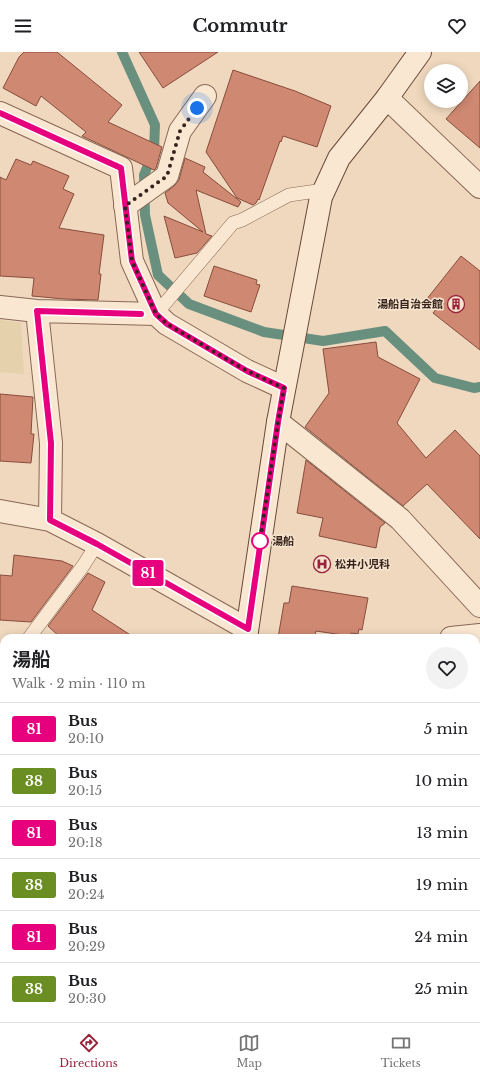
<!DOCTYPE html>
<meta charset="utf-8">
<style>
:root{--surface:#fff;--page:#f2f2f2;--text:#202124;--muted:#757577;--line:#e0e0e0;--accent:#99243a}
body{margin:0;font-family:"Libre Baskerville","Noto Sans JP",serif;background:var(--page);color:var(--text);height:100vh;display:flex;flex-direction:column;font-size:15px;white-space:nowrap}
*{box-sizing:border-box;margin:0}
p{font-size:13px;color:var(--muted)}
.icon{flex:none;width:22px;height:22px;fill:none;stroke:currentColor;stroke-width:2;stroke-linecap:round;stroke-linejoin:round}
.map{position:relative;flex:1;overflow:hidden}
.side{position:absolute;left:0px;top:582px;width:480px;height:388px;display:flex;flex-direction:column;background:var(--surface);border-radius:12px 12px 0 0;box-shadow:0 2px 10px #0003}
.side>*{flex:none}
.badge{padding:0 8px;border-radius:3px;font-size:14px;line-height:26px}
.controls{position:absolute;left:424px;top:12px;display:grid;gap:8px}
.controls a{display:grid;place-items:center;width:44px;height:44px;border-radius:50%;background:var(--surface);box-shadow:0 2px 10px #0003;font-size:20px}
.you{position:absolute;width:20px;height:20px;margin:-10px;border:3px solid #fff;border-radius:50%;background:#1a73e8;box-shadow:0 0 0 6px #1a73e833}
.map>.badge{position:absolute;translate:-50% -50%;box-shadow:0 0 0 2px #fff}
.round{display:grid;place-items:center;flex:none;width:42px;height:42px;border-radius:21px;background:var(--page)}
.head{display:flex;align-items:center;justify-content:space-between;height:68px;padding:0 12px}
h1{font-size:19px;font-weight:700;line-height:30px}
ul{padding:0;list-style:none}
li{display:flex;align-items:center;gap:12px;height:52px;padding:0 12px;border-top:1px solid var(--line)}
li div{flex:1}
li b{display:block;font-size:15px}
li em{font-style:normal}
li .badge{min-width:44px;font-weight:700;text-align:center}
header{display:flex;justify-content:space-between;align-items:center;height:52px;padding:0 12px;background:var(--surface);font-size:18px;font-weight:700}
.tab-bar{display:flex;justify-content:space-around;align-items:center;height:56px;border-top:1px solid var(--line);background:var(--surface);font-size:11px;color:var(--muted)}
.tab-bar a{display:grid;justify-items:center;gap:2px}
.tab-bar .on{color:var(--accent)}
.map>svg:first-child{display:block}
.farmland{fill:#e5d2ac}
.green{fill:#cdca92}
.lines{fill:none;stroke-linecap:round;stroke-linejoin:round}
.stream{stroke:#698f7f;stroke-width:10}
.building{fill:#cf8973;stroke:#884c3b}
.lane-casing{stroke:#886856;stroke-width:14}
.street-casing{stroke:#886856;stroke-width:24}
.secondary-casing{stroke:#6a493a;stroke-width:24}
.path{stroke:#886856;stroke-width:2.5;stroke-dasharray:3 2;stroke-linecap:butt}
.lane{stroke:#fae7d2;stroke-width:13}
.street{stroke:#fae7d2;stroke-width:22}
.secondary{stroke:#fae7d2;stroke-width:22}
.line-casing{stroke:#fff;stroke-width:9}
.line{stroke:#e6007e;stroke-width:6}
.walk{stroke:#37241c;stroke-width:4;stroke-dasharray:0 7.2}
.stop-dot{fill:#fff;stroke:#e6007e;stroke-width:2}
.labels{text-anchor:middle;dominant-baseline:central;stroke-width:3;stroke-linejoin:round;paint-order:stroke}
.poi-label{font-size:11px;font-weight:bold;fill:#37241c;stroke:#f6e4ce;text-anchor:end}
.stop-label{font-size:11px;font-weight:bold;fill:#37241c;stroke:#f6e4ce;text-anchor:start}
</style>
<header><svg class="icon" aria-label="menu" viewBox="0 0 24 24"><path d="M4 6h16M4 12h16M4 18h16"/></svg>Commutr<svg class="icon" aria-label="heart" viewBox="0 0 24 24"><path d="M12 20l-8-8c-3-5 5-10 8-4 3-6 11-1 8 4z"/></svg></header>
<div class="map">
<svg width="480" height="970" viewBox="0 0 480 970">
<rect width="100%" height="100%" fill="#efd8be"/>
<path class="farmland" d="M0,268L21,271L24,322L0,320Z"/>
<path class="green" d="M480,772V970H436V966H476V774Z"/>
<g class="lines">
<path class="stream" d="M122,0L155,73L154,98L144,123L145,163L158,223L189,252L264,280L323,289L385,279L435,326L474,336L480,335"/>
</g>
<path class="building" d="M24,0H57L122,53L108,70L162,95L156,116L154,118L82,84L86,80L41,44L36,54L3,36L19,5Z
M139,0H218L163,36Z
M233,18L295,39L331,54L317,95L283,84L281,90L280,89L259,148L258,147L256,151L253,153L237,146L206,100Z
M480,29V96L446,67Z
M185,106L205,115L203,120L241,150L238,155L196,138L206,182L212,184L197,201L175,206L164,164L203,180L168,151L165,141L174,134L179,128Z
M16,107L31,113L33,109L69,124L63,137L74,142L59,176L104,183L99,222H101L98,248L64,247L32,244L34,226L0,224V125L6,128Z
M461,204L480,219V298L433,261L437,256L426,248Z
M214,214L257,228L256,232L260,233L251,260L204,244Z
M376,290L378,305L420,327L397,371L426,406L455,378L480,404V487L427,432L403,454L305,375L329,341L323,297Z
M0,342L33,345L31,382H34L31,411L0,409Z
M306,408L385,471L380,475L376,496L319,484L323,466L297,461Z
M14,503L62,509L73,514L31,570L0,568V523L12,524Z
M88,521L105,530L92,558L135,586H61L48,574Z
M292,534L368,546L362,578L359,577L358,582L351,581L350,584L316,579L314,586H278L284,551H289Z"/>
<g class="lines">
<g class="lane-casing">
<path id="lane" d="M156,262L233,171L242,168L289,143L324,138
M29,586L83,514L97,492
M0,670L4,649
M0,723L4,725
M60,970L68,968V966"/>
</g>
<g class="street-casing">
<path id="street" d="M387,46L480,135
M0,61L121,116L132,209L156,262
M125,154L167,124L180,79L205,44
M0,255L37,259L156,262L167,272L247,319L284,336
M37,259L51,391L50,468
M278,370L400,467L480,554
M0,459L50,468L97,492L247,577
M451,586L480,583
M126,966L130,970"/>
</g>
<g class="secondary-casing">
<path id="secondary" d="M246,586L278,370L321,145L339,106L387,46L420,0
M227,970L228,966"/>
</g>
<path class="path" d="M423,966V970"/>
<use href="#lane" class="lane"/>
<use href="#street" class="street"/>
<use href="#secondary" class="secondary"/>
</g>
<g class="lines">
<g class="line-casing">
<path id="line" d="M0,61L121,116L132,209L156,262L167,272L247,319L284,336L278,370L248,577L97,492L50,468L51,391L37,259L141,262"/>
</g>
<use href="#line" class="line"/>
<path class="walk" d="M197,56L180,79L167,124L125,154L132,209L156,262L167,272L247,319L284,336L278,370L260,489"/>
</g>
<defs>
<g id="building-ring" transform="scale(0.9)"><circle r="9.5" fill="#f6e4ce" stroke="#99243a" stroke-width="1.5"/><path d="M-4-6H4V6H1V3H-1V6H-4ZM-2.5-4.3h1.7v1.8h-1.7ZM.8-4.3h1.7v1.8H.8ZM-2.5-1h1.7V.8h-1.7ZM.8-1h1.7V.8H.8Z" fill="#99243a"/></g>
<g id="hospital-ring" transform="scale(0.9)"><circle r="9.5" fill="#f6e4ce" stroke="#99243a" stroke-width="1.5"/><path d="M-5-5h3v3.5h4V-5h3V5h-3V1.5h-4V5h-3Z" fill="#99243a"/></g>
</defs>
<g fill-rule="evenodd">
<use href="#building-ring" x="456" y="252"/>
<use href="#hospital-ring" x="322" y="512"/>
</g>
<circle class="stop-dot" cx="260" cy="489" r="8"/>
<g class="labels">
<g class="poi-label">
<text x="443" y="252">湯船自治会館</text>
<text x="335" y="512" text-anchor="start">松井小児科</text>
</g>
<g class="stop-label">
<text x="272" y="489">湯船</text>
</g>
</g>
</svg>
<div class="controls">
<a><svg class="icon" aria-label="layers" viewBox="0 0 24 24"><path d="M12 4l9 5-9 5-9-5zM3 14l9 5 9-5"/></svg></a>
</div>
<div class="you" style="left:197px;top:56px"></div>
<b class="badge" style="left:148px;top:521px;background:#e6007e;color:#fff">81</b>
<section class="side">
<div class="head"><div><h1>湯船</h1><p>Walk · 2 min · 110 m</p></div><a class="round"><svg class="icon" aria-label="heart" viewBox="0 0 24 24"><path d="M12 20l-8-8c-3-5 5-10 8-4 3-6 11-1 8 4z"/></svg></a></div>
<ul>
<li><span class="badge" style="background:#e6007e;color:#fff">81</span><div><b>Bus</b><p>20:10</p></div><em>5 min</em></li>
<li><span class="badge" style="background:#6b8e23;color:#fff">38</span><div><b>Bus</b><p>20:15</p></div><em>10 min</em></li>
<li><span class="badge" style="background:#e6007e;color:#fff">81</span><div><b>Bus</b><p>20:18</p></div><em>13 min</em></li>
<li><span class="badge" style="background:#6b8e23;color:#fff">38</span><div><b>Bus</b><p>20:24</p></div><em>19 min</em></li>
<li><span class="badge" style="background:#e6007e;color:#fff">81</span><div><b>Bus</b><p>20:29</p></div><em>24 min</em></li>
<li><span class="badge" style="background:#6b8e23;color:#fff">38</span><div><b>Bus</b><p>20:30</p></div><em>25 min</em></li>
</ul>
</section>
</div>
<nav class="tab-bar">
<a class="on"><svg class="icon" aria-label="directions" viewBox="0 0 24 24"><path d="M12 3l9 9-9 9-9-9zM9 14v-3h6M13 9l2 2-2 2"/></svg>Directions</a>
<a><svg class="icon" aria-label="map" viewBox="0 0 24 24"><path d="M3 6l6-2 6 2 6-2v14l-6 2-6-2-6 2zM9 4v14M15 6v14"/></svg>Map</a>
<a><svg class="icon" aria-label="tickets" viewBox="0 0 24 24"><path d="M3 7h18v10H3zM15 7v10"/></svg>Tickets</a>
</nav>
